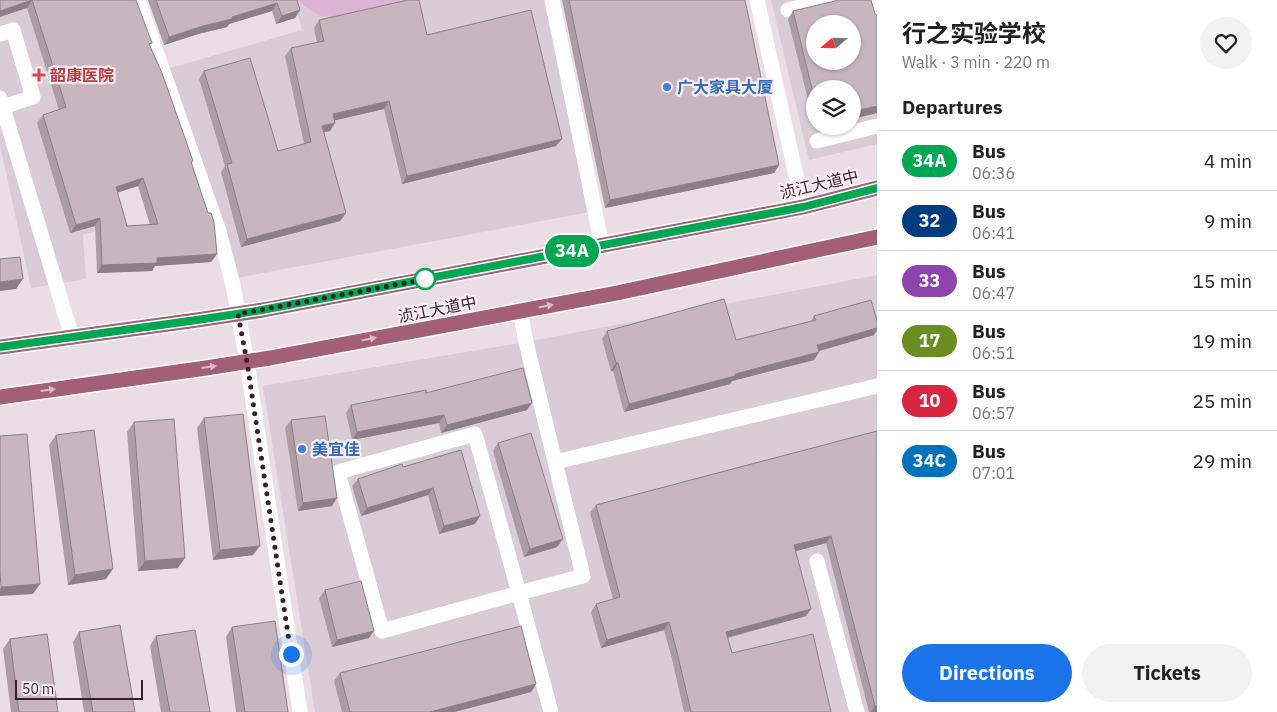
<!DOCTYPE html>
<meta charset="utf-8">
<style>
:root{--surface:#fff;--page:#f2f2f2;--text:#222;--muted:#767676;--line:#e0e0e0;--accent:#1a73e8}
body{margin:0;font-family:"IBM Plex Sans","Noto Sans SC",sans-serif;background:var(--page);color:var(--text);height:100vh;display:flex;flex-direction:column;font-size:19px;white-space:nowrap}
*{box-sizing:border-box;margin:0}
p{font-size:16px;color:var(--muted)}
.icon{flex:none;width:28px;height:28px;fill:none;stroke:currentColor;stroke-width:2;stroke-linecap:round;stroke-linejoin:round}
.map{position:relative;flex:1;overflow:hidden}
.sheet{display:flex;flex-direction:column;background:var(--surface);width:400px}
.sheet>*{flex:none}
.badge{padding:0 10px;border-radius:16px;font-size:18px;line-height:32px}
.needle{width:32px;rotate:250deg}
.tools{position:absolute;left:806px;top:15px;display:grid;gap:10px}
.tools a{display:grid;place-items:center;width:55px;height:55px;border-radius:50%;background:var(--surface);box-shadow:0 1px 4px #0004;font-size:25px}
.scale{position:absolute;left:15px;bottom:12px;width:128px;box-sizing:border-box;padding-left:5px;border:2px solid #3b1e28;border-top:0;font-size:14px;line-height:18px;white-space:nowrap;color:#3b1e28;-webkit-text-stroke:4px #f7eef3;paint-order:stroke}
.you{position:absolute;width:25px;height:25px;margin:-12px;border:4px solid #fff;border-radius:50%;background:#1a73e8;box-shadow:0 0 0 8px #1a73e833}
.map>.badge{position:absolute;translate:-50% -50%;box-shadow:0 0 0 2px #fff}
h2{padding:0 25px;font-size:19px;line-height:45px}
.round{display:grid;place-items:center;flex:none;width:52px;height:52px;border-radius:26px;background:var(--page)}
.head{display:flex;align-items:center;justify-content:space-between;height:85px;padding:0 25px}
h1{font-size:24px;font-weight:700;line-height:38px}
.button{display:flex;gap:10px;margin-top:auto;padding:10px 25px}
.button a{flex:1;height:58px;border-radius:30px;background:var(--accent);color:#fff;font-size:20px;font-weight:700;line-height:58px;text-align:center}
.button a+a{background:var(--page);color:var(--text)}
ul{padding:0;list-style:none}
li{display:flex;align-items:center;gap:15px;height:60px;padding:0 25px;border-top:1px solid var(--line)}
li div{flex:1}
li b{display:block;font-size:19px}
li em{font-style:normal}
li .badge{min-width:55px;font-weight:700;text-align:center}
main{display:flex;flex:1;min-height:0}
.map>svg:first-child{display:block}
.built{fill:#daccd4;fill-rule:evenodd}
.green{fill:#ddb4d6}
.lines{fill:none;stroke-linecap:round;stroke-linejoin:round}
.major-casing{stroke:#fff;stroke-width:18}
.minor{stroke:#fff;stroke-width:15}
.major{stroke:#a35f76;stroke-width:15}
.wall{fill:#ac9da4;fill-rule:evenodd}
.shaded-wall{fill:#8c7f86}
.building{fill:#c8b6bf;stroke:#8c7f86;fill-rule:evenodd}
.oneway{fill:#dabcc7}
.line-casing{stroke:#fff;stroke-width:11}
.line{stroke:#00a651;stroke-width:8}
.walk{stroke:#3b1e28;stroke-width:5;stroke-dasharray:0 9}
.health-dot{fill:#e0444e;stroke:#f7eef3;stroke-width:2}
.shop-dot{fill:#3f7fe0;stroke:#f7eef3;stroke-width:2}
.stop-dot{fill:#fff;stroke:#00a651;stroke-width:2.5}
.labels{text-anchor:middle;dominant-baseline:central;stroke-width:4.5;stroke-linejoin:round;paint-order:stroke}
.health-label{font-size:16px;font-weight:bold;fill:#be3a42;stroke:#f7eef3;text-anchor:start}
.shop-label{font-size:16px;font-weight:bold;fill:#366cbe;stroke:#f7eef3;text-anchor:start}
.street-label{font-size:16px;fill:#3b1e28;stroke:#f7eef3}
</style>
<main>
<div class="map">
<svg width="877" height="712" viewBox="0 0 877 712">
<rect width="100%" height="100%" fill="#eadde4"/>
<path class="built" d="M0,0H31L125,223L83,235L86,279L31,288L0,145Z
M294,0H547L590,212L236,278L167,69L302,30Z
M771,0H877V144L809,160ZM815,24H852V61H815ZM815,89H852V126H815Z
M877,275V712H315L263,386L526,342Z"/>
<path class="green" d="M299,0H414L339,18L321,16L305,7Z"/>
<g class="lines">
<g class="major-casing">
<path id="major" d="M0,347L197,320L263,310L803,207L877,188
M0,397L206,368L270,358L617,293L877,237"/>
</g>
<path class="minor" d="M138,0L219,231L233,285L247,362L300,712
M552,0L602,246
M757,0L803,207
M873,0L877,15
M788,10L827,0
M0,34L13,30L33,97L3,107
M0,98L72,337
M817,141L877,126
M520,311L526,342L555,462L877,386
M475,434L519,593L382,631L338,472Z
M817,561L857,712
M551,712L519,593L583,576L555,462"/>
<use href="#major" class="major"/>
</g>
<path class="wall" d="M0,0H136L149,46L192,163L217,254L211,262L155,266L152,271L97,273L95,226L70,233L37,123L43,115L59,110L27,8ZM138,186L150,225L127,226L117,192Z
M148,0H297L300,10L295,18L276,24L272,11L229,24L227,27L198,34L164,45Z
M562,0H745L779,165L774,173L605,208Z
M836,0H871L877,113L852,119V89H815V126H822L815,128L788,19L793,11L836,1Z
M319,20L427,35L556,146L402,184L384,109L335,120L330,131L324,132L346,213L340,221L241,247L221,172L225,166L199,79L204,71L278,151L304,144L285,56L291,48L317,42L314,28Z
M814,316L874,335L819,351V352L814,360L732,381L730,384L624,412L613,371H611L602,339L607,331L736,340L811,321Z
M426,393L527,410L441,433L439,423L352,440L346,413L351,405Z
M204,418L253,555L213,560L197,428Z
M291,420L332,506L298,511L285,428Z
M134,422L178,568L138,571L127,432Z
M877,431V712H869L826,543L796,551L806,616L728,638L732,653L831,712H684L672,659L664,630L601,648L591,612L596,604L613,599L590,513L596,505Z
M56,435L106,579L68,585L49,445Z
M498,443L557,547L524,557L493,451Z
M461,450L475,524L439,534L428,495L361,516L352,486L358,479L403,467Z
M325,590L369,638L332,647L319,598Z
M232,627L288,712H236L226,637Z
M79,632L135,712H84L73,642Z
M156,636L210,712H161L150,646Z
M10,639L58,712H11L3,649Z
M340,673L536,684L531,692L454,712H342L334,681Z"/>
<path class="shaded-wall" d="M32,0L27,8L0,17V11Z
M277,3L272,11L229,24L227,27L198,34L164,45L169,37L232,17Z
M300,10L295,18L276,24L282,16Z
M389,101L384,109L328,122L333,114Z
M877,106V113L852,119V112Z
M335,123L330,131L317,134L322,126Z
M562,139L556,146L402,184L407,176Z
M779,165L774,173L605,208L610,200Z
M143,178L138,186L110,195L116,187Z
M346,213L340,221L241,247L247,239Z
M100,218L95,226L70,233L76,225Z
M217,254L211,262L155,266L152,271L97,273L102,265L157,258Z
M23,279L16,289L0,291V282Z
M877,328V330L874,335L812,353L817,345Z
M819,352L814,360L732,381L730,384L624,412L629,404L735,374Z
M616,363H618L613,371H611Z
M532,403L527,410L441,433L447,425Z
M444,415L439,423L352,440L357,432Z
M433,488L428,495L361,516L367,508Z
M337,498L332,506L298,511L303,503Z
M480,516L475,524L439,534L444,526Z
M831,536L826,543L789,553L794,545Z
M563,539L557,547L524,557L530,549Z
M260,546L253,555L213,560L220,550Z
M185,558L178,568L138,571L145,561Z
M113,569L106,579L68,585L75,575Z
M40,584L33,594L0,596V588L1,587Z
M811,609L806,616L721,639L726,632Z
M669,622L664,630L601,648L607,640Z
M374,631L369,638L332,647L337,640Z
M536,684L531,692L454,712H430Z
M875,706H877V712H871Z"/>
<path class="building" d="M0,0H136L152,43L149,44L162,73L193,161L191,162L208,213H211L214,222L217,254L157,258V263L102,265L100,218L76,225L43,115L66,107L32,0L0,11ZM143,178L158,224L127,226L116,187Z
M156,0H297L300,10L282,16L277,3L232,17V19L203,26L169,37Z
M408,0H419L427,35L531,10L562,139L407,176L389,101L333,114L335,123L322,126L346,213L247,239L227,164L232,163L204,71L250,58L278,151L311,142L291,48L324,41L319,20Z
M569,0H745L779,165L610,200Z
M837,0H871L875,14L877,15V106L852,112V89H815V101L793,11L835,1ZM815,24H852V61H815Z
M20,257L23,279L0,282V259Z
M724,299L736,340L816,320L814,316L871,300L877,321V328L817,345L819,352L735,374V376L629,404L618,363H616L607,331Z
M523,368L532,403L447,425L444,415L357,432L351,405L426,390V393Z
M243,414L260,546L220,550L204,418Z
M325,416L337,498L303,503L291,420Z
M174,419L185,558L145,561L134,422Z
M94,430L113,569L75,575L56,435Z
M877,431V706H875L831,536L794,545L811,609L726,632L732,653L813,634L831,712H691L677,652L669,622L607,640L596,604L620,597L596,505Z
M531,433L563,539L530,549L498,443Z
M27,434L40,584L1,587L0,572V436Z
M461,450L480,516L444,526L433,488L367,508L358,479L402,464L403,467Z
M361,581L374,631L337,640L325,590Z
M275,621L288,712H245L232,627Z
M120,625L135,712H93L79,632Z
M521,626L536,684L430,712H350L340,673Z
M195,630L210,712H170L156,636Z
M47,634L58,712H19L10,639Z"/>
<defs><path id="oneway-solid" d="M-6-.8H1V-3.2L6.5 0L1 3.2V.8H-6Z" transform="scale(1.25)"/></defs>
<g class="oneway">
<use href="#oneway-solid" transform="translate(546 306) rotate(-11)"/>
<use href="#oneway-solid" transform="translate(369 339) rotate(-11)"/>
<use href="#oneway-solid" transform="translate(209 367) rotate(-8)"/>
<use href="#oneway-solid" transform="translate(48 390) rotate(-8)"/>
</g>
<g class="lines">
<g class="line-casing">
<path id="line" d="M0,347L197,320L262,310L803,207L877,188"/>
</g>
<use href="#line" class="line"/>
<path class="walk" d="M291,654L247,362L238,314L432,278L425,279"/>
</g>
<path class="health-dot" d="M36.5 67.5h5v5h5v5h-5v5h-5v-5h-5v-5h5z"/>
<g class="shop-dot">
<circle cx="667" cy="87" r="5"/>
<circle cx="302" cy="449" r="5"/>
</g>
<circle class="stop-dot" cx="425" cy="279" r="10"/>
<g class="labels">
<g class="health-label">
<text x="50" y="75">韶康医院</text>
</g>
<g class="shop-label">
<text x="677" y="87">广大家具大厦</text>
<text x="312" y="449">美宜佳</text>
</g>
<g class="street-label">
<text transform="translate(819 184) rotate(-13)">浈江大道中</text>
<text transform="translate(437 309) rotate(-11)">浈江大道中</text>
</g>
</g>
</svg>
<div class="tools">
<a><svg class="needle" viewBox="-14 -14 28 28"><path d="M0-13l5 13h-10z" fill="#e53935"/><path d="M0 13l5-13h-10z" fill="#767676"/></svg></a>
<a><svg class="icon" aria-label="layers" viewBox="0 0 24 24"><path d="M12 4l9 5-9 5-9-5zM3 14l9 5 9-5"/></svg></a>
</div>
<div class="scale">50 m</div>
<div class="you" style="left:291px;top:654px"></div>
<b class="badge" style="left:572px;top:251px;background:#00a651;color:#fff">34A</b>
</div>
<section class="sheet">
<div class="head"><div><h1>行之实验学校</h1><p>Walk · 3 min · 220 m</p></div><a class="round"><svg class="icon" aria-label="heart" viewBox="0 0 24 24"><path d="M12 20l-8-8c-3-5 5-10 8-4 3-6 11-1 8 4z"/></svg></a></div>
<h2>Departures</h2>
<ul>
<li><span class="badge" style="background:#00a651;color:#fff">34A</span><div><b>Bus</b><p>06:36</p></div><em>4 min</em></li>
<li><span class="badge" style="background:#003b80;color:#fff">32</span><div><b>Bus</b><p>06:41</p></div><em>9 min</em></li>
<li><span class="badge" style="background:#8e44ad;color:#fff">33</span><div><b>Bus</b><p>06:47</p></div><em>15 min</em></li>
<li><span class="badge" style="background:#6b8e23;color:#fff">17</span><div><b>Bus</b><p>06:51</p></div><em>19 min</em></li>
<li><span class="badge" style="background:#d7263d;color:#fff">10</span><div><b>Bus</b><p>06:57</p></div><em>25 min</em></li>
<li><span class="badge" style="background:#0072bc;color:#fff">34C</span><div><b>Bus</b><p>07:01</p></div><em>29 min</em></li>
</ul>
<div class="button"><a>Directions</a><a>Tickets</a></div>
</section>
</main>
